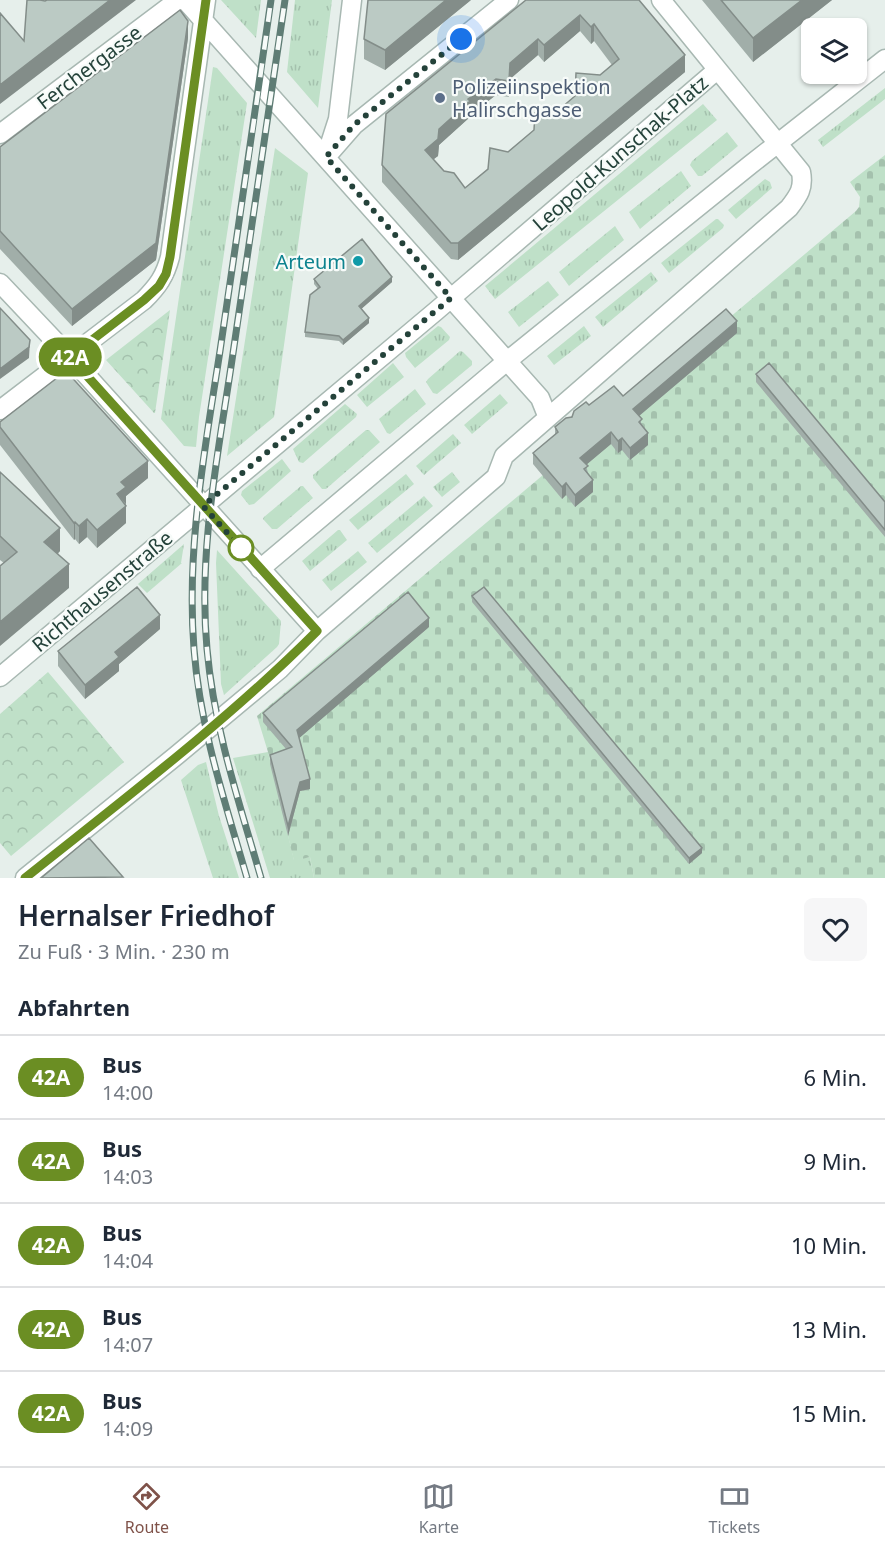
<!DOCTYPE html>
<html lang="de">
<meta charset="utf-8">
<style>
:root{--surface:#fff;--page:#f6f6f7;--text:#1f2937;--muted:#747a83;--line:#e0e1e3;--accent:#7f5249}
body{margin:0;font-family:"Noto Sans",sans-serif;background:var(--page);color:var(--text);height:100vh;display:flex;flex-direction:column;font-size:22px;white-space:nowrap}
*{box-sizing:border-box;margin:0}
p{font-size:20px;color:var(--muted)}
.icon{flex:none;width:33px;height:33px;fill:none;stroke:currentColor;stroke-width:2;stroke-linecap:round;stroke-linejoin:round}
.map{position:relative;height:878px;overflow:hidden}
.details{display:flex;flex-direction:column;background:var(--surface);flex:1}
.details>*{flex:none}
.badge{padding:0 12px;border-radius:20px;font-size:21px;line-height:39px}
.buttons{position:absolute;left:801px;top:18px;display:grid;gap:12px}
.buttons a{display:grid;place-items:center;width:66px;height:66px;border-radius:9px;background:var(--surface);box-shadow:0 2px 4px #0004;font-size:30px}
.you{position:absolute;width:30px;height:30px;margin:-15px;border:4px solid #fff;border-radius:50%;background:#1a73e8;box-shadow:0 0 0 9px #1a73e833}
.map>.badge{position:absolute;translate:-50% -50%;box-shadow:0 0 0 3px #fff}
h2{padding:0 18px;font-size:22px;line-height:54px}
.round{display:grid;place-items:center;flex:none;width:63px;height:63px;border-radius:9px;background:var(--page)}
.head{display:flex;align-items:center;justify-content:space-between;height:102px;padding:0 18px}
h1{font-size:28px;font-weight:600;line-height:45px}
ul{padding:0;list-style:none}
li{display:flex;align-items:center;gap:18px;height:84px;padding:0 18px;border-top:2px solid var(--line)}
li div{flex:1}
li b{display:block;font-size:22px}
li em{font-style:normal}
li .badge{min-width:66px;font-weight:700;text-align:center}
.tab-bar{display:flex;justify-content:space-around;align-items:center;height:84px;border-top:2px solid var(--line);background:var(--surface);font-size:16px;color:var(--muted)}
.tab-bar a{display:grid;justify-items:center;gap:3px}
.tab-bar .selected{color:var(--accent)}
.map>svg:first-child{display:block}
.grass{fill:url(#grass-tufts)}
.forest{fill:url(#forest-crowns)}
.cemetery{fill:url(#cemetery-stones)}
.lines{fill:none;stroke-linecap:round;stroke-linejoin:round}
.minor-casing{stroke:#a8b8b2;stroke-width:21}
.minor{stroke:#fff;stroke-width:18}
.rail-casing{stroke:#5f7d75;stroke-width:7}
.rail{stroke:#f7fbf9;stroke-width:4.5;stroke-dasharray:14;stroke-linecap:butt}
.wall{fill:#a1aea9;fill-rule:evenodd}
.shaded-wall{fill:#838d89}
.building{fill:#bbcac4;stroke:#838d89;stroke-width:1.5;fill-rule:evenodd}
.line-casing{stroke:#fff;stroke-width:14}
.line{stroke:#6b8e23;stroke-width:9}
.walk{stroke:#24423a;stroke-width:6;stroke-dasharray:0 10.8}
.service-dot{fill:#5c6f8a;stroke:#f7fbf9;stroke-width:2}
.culture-dot{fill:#0f9aa8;stroke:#f7fbf9;stroke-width:2}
.stop-dot{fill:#fff;stroke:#6b8e23;stroke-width:3}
.labels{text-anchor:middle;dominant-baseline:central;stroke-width:4.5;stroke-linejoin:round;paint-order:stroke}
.street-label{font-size:20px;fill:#24423a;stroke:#f7fbf9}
.service-label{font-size:20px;fill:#4e5e75;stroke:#f7fbf9;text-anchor:start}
.culture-label{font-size:20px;fill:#0d838f;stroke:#f7fbf9;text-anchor:end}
</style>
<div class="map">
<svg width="885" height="878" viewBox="0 0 885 878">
<defs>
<pattern id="grass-tufts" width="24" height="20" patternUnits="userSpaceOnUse" patternTransform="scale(1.5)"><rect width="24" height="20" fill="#bfe0c8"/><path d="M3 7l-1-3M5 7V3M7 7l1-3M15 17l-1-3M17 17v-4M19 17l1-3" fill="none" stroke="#a4c1ad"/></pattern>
<pattern id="forest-crowns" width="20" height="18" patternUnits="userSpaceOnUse" patternTransform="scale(1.5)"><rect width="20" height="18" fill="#bfe0c8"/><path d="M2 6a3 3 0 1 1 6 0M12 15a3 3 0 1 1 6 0" fill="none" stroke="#a4c1ad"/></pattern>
<pattern id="cemetery-stones" width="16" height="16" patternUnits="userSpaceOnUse" patternTransform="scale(1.5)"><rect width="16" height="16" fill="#bfe0c8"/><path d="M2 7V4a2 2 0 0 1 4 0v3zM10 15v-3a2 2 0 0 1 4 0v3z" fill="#a4c1ad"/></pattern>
</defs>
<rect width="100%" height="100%" fill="#e6efeb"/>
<path class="grass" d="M221,0H261L256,38Z
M295,0H332L318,108L287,72Z
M213,67L217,68L247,103L199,417L196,447L184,446L161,419Z
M885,88V99L823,147L818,140Z
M703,104L717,120L495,299L485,286Z
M727,132L738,146L702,176H698L690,165L692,161Z
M275,148L308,173L274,417L227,456Z
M681,171L691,186L640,229L629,212Z
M765,179L770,182L772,188L736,219L728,210Z
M716,219H718L724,225L723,228L669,273L661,263Z
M615,226L624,240L569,286L559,272Z
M651,272L658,281L603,327L595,317Z
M548,281L559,295L519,327L508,312Z
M438,326L441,327L450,337L449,340L415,368L406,357L405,353Z
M584,326L591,336L554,365L547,356Z
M460,351L463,352L472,361V365L437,394L433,393L426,382L428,379Z
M393,363L404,377L367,407L357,395Z
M415,389L426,404L390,434L387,433L379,419Z
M500,394L508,403L472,434L464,425Z
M345,404L357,414L356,417L303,463L299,462L293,449Z
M366,430H369L380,442L326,489H322L313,478V475Z
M453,434L461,443L424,475L416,466Z
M282,459L291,471L254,504L249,505L241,495L242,491Z
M452,472L460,482L442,497L433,487Z
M406,474L414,484L358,530L349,520Z
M301,486H303L313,498L277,529H272L263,519L264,517Z
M424,496L433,506L377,553L368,543Z
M338,530H340L347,540L310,571L302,561Z
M184,544L181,563H182L147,593L138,584Z
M217,550L281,621L279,644L277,647L224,695L221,684L216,563Z
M358,551L367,562L331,591L322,580Z
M268,752L294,860L310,857L314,878H270L233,758Z
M206,762L219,816L239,878H213L181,780L198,765Z"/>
<path class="forest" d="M170,310L155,413H154L106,360Z
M48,672L124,762L11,856L0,843V714Z"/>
<path class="cemetery" d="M885,155V878H314L310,857L294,861L268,752L257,716L856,211L859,207L860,197L850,182Z"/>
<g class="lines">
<g class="minor-casing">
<path id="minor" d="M185,0L540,398L548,418
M0,134L178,0
M328,150L338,119L352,0
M326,157L354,125L509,0
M0,283L70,357L317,631
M0,410L144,300C158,286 165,276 170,257L206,0
M260,569L507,361L750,165L885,59
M0,677L436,311L717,70
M25,878L177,755L280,669L317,631L496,477L504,456L789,208C799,195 804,188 801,172L661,0"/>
</g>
<use href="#minor" class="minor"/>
<g class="rail-casing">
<path id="rail" d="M247,878C225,802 200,728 194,649C186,548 205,449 220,351C237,234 255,117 271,0
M261,878C239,802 214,728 207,649C198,551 218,455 232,360C250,240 267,120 285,0"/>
</g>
<use href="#rail" class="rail"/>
</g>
<path class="wall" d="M471,0L385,70L364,59V39Z
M526,0H639L685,72L458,260L451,259L382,182V165ZM580,31L591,44L594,41L612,65L465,188L444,171L433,159L438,156L439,145L470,117V115L496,95L509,97L510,79L538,55L544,62Z
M702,0H832L753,62Z
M188,38L156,260L72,326L0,249V147Z
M314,279L392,282L361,309L369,323L343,345L339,341L305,337V332L318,289L314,284Z
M737,333L639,416L648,445L630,460L622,450L618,453L611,444L586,465L588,473L593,492L575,507L566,495L562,499L533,464V453L555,435V427L589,405L623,396Z
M756,374L885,502V537L756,382Z
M0,422L148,478L126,496V523L97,548L87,537L79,544L75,539L74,540L0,445Z
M0,472L60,551L58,554L69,588L4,563L0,560Z
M472,596L702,853L689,864L472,602Z
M429,627L299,738L310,789L300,791L288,836L270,764V755L286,749L263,722V713Z
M160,629L119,664V671L85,699L58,666V651Z"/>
<path class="shaded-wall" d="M110,0H136L0,104V85Z
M446,0H471L385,70V50Z
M802,0H832L753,62V38Z
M580,15V31L544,62V45Z
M188,21V38L156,260L72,326V309Z
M594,24V41L591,44V27Z
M538,39V55L510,79L509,97L510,63Z
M685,55V72L458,260V243Z
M496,79V95L470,115V117L439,145L438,156L425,166V150L439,129L468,99Z
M392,277V282L359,311V306Z
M369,318V323L343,345V340Z
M737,321V333L633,421V409Z
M30,340L29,358L0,379V369Z
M611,432V444L580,470V458Z
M648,433V445L630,460V448Z
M622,438V450L618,453V441Z
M148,461V478L126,496V504L117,494L121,482Z
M593,480V492L575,507V495Z
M566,483V495L562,499V487Z
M126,506V523L97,548V530Z
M87,519V537L79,544V526Z
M75,522V539L74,540V523Z
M60,528V551L44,565V542Z
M69,564V588L0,646V622Z
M160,615V629L119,664V671L85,699V685L115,652Z
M429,618V627L297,740V730Z
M310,779V789L300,791L288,836V826L300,782Z
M702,848V853L689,864V858Z"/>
<path class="building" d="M27,0H40L45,1L47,0H110L0,85V13L24,41Z
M368,0H446L385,50L364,39Z
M526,0H639L685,55L458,243H451L382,165L386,114ZM580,15L591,27L594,24L619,59L600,75L576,73L575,96L554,114L535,113L534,130L508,152L490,148L488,169L465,188L454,173L444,171L425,150L438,139L439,129L470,101L468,99L496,79L509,81L510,63L538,39L544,45Z
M721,0H802L753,38Z
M180,10L188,21L156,243L72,309L0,231V147Z
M362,239L392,277L359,306L369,318L343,340L339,336L305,332L310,295L320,287L314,279Z
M0,308L30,340L29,347L0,369Z
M726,309L737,321L633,409L642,419L639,422L648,433L630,448L622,438L618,441L611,432L580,458L588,466L584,469L593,480L575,495L566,483L562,487L533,453L558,432L555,427L566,418L572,417L574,411L586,402L589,405L614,386L623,396Z
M769,363L885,502V530L756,374Z
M66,371L148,461L121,482L126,487L117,494L126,506L97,530L87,519L79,526L75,522L74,523L0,427V422Z
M0,472L60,528L44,542L69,564L0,622V566L17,552L0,536Z
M137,587L160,615L115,652L119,657L85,685L58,651Z
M484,587L702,848L689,858L472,596Z
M408,592L429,618L297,730L310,779L300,782L288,826L270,755L292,747L263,713Z
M89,838L123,877L41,878Z"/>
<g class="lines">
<g class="line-casing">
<path id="line" d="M25,878C124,799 227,721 317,631L70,357L144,300L159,286L166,274L170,257L206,0"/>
</g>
<use href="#line" class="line"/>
<path class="walk" d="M241,548L203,506L451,298L326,157L354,125L461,39"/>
</g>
<circle class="service-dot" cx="440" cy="98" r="6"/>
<circle class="culture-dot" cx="358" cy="261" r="6"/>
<circle class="stop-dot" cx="241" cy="548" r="12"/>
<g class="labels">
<g class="street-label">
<text transform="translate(89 67) rotate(-37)">Ferchergasse</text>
<text transform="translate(620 153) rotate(-41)">Leopold-Kunschak-Platz</text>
<text transform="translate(102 591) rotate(-40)">Richthausenstraße</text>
</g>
<g class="service-label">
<text x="452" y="86">Polizeiinspektion<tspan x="452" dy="23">Halirschgasse</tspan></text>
</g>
<g class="culture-label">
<text x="346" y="261">Arteum</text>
</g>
</g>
</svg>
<div class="buttons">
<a><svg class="icon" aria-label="layers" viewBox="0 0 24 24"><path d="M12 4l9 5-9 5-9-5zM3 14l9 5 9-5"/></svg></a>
</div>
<div class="you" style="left:461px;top:39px"></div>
<b class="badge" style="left:70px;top:357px;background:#6b8e23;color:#fff">42A</b>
</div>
<section class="details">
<div class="head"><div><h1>Hernalser Friedhof</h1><p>Zu Fuß · 3 Min. · 230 m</p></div><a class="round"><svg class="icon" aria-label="heart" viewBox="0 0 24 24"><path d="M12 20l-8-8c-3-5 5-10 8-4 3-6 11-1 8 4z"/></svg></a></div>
<h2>Abfahrten</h2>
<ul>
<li><span class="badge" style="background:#6b8e23;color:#fff">42A</span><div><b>Bus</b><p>14:00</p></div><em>6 Min.</em></li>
<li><span class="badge" style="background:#6b8e23;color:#fff">42A</span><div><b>Bus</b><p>14:03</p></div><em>9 Min.</em></li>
<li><span class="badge" style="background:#6b8e23;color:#fff">42A</span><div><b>Bus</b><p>14:04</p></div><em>10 Min.</em></li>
<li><span class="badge" style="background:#6b8e23;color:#fff">42A</span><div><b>Bus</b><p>14:07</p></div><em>13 Min.</em></li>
<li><span class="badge" style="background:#6b8e23;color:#fff">42A</span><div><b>Bus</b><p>14:09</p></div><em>15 Min.</em></li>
</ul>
</section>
<nav class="tab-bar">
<a class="selected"><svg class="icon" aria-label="directions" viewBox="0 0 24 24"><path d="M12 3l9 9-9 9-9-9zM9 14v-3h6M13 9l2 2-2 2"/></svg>Route</a>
<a><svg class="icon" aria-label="map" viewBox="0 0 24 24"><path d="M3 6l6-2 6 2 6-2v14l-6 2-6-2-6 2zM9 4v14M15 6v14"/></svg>Karte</a>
<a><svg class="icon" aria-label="tickets" viewBox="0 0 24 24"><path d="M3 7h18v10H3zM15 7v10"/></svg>Tickets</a>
</nav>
